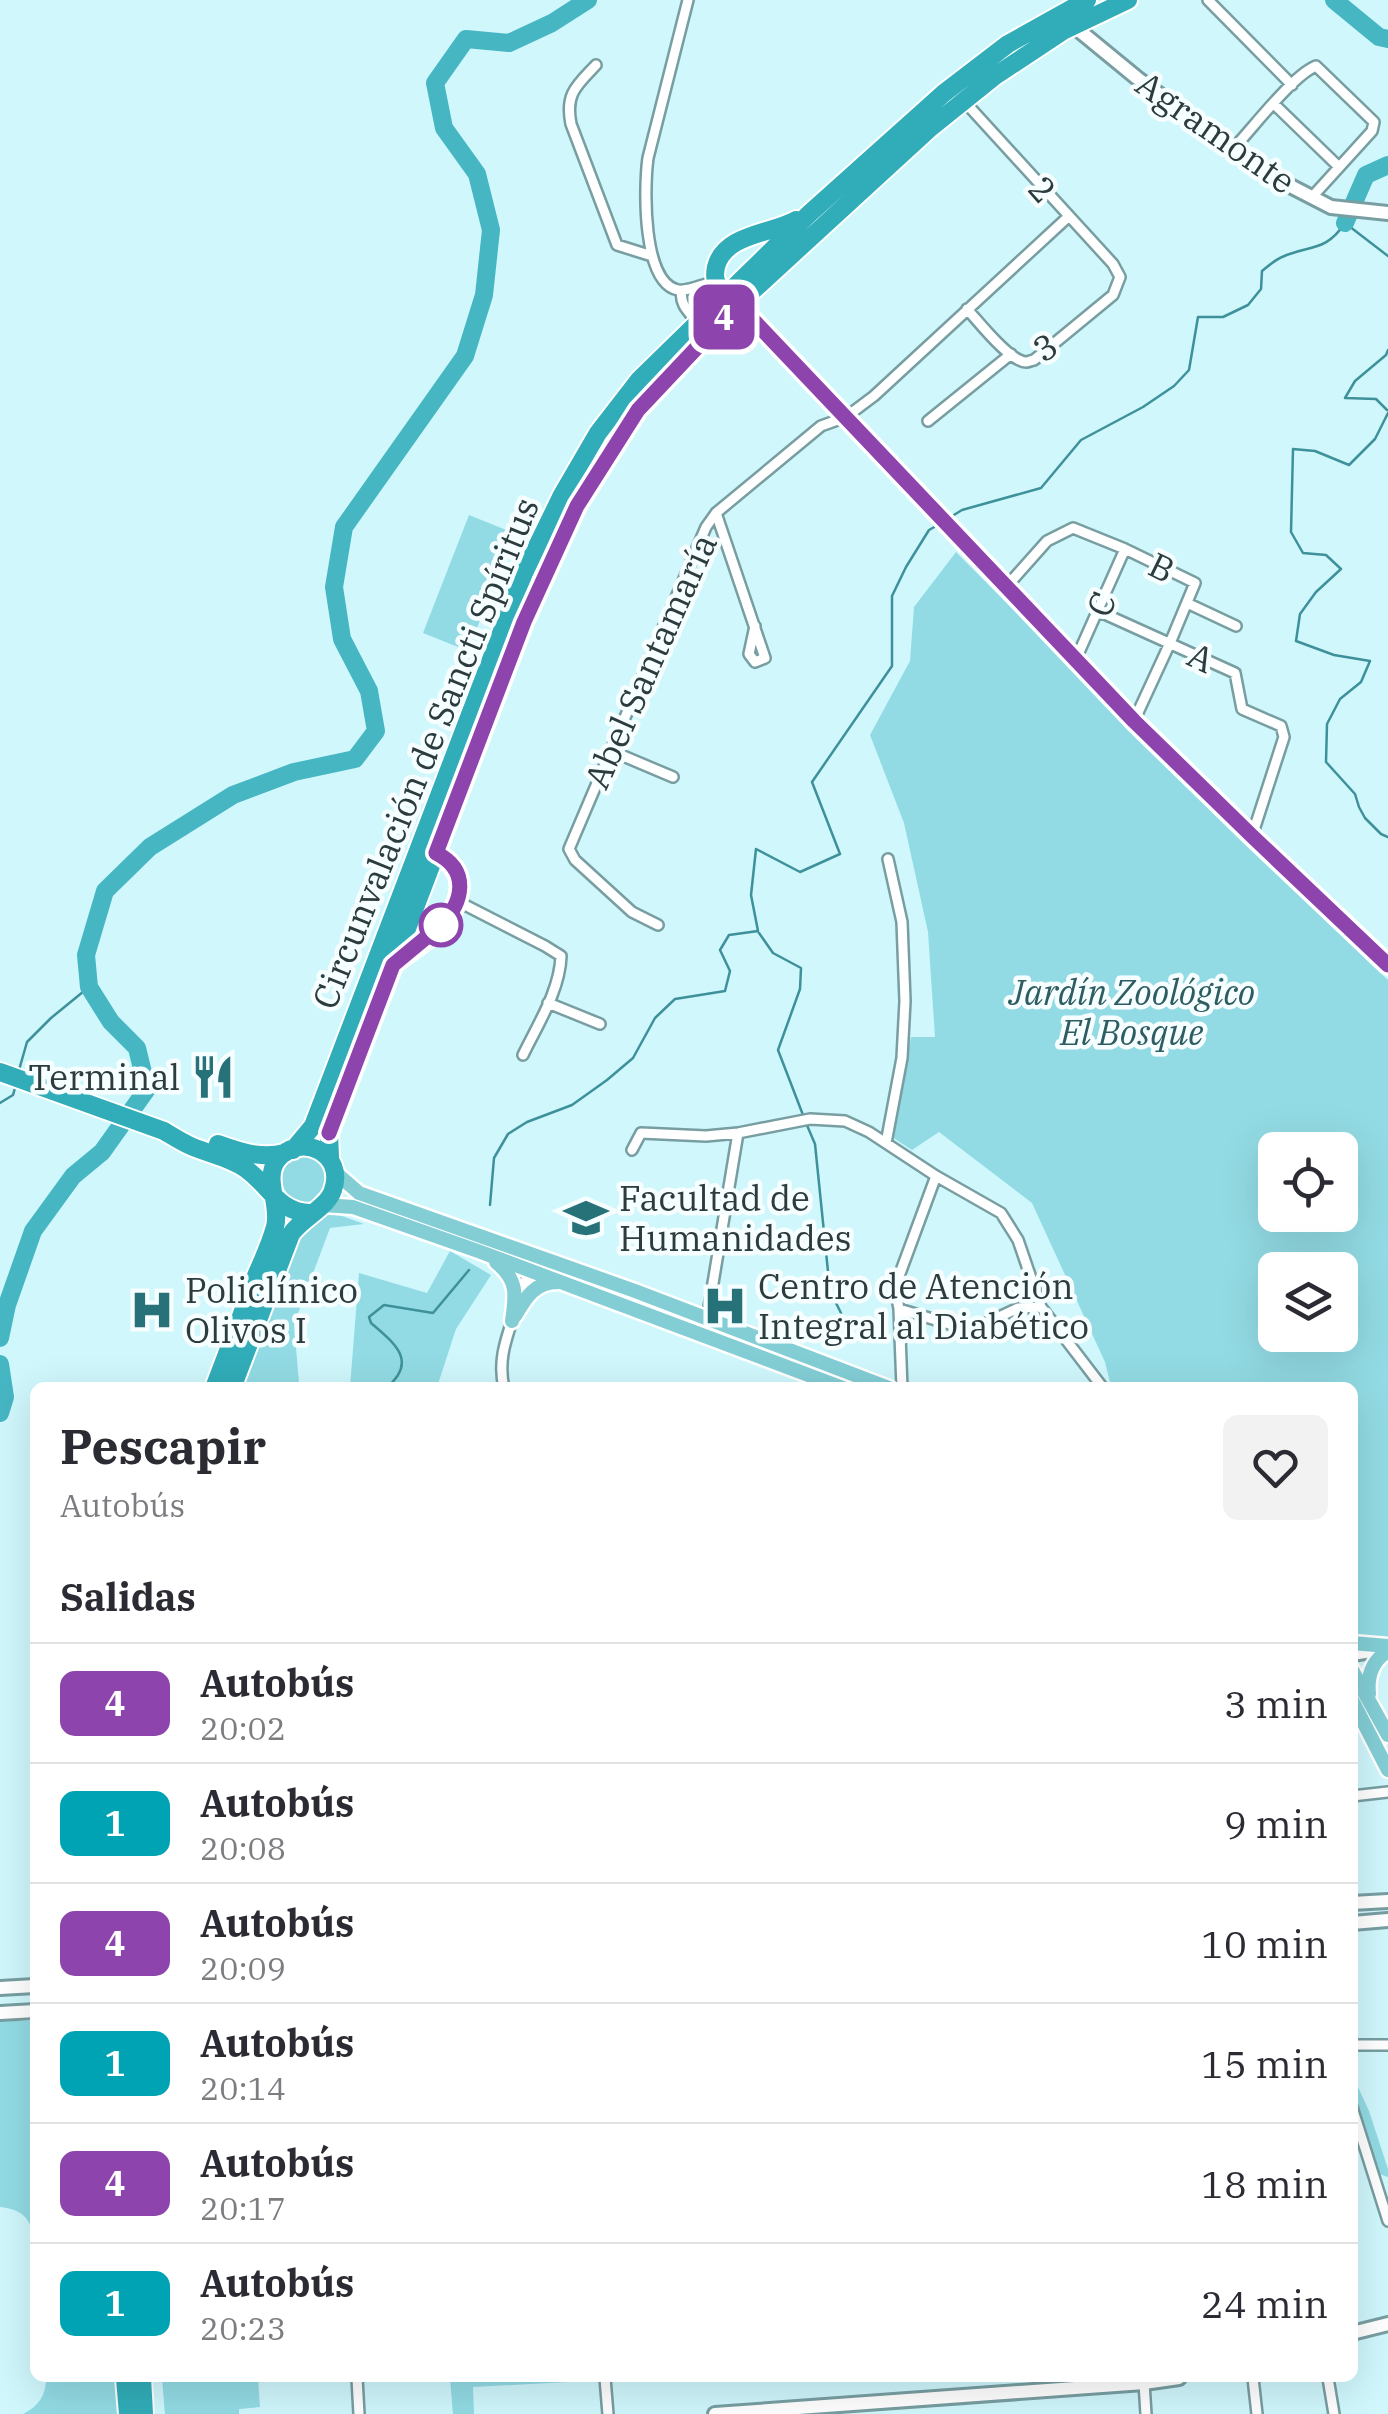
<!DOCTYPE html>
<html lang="es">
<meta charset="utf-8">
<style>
:root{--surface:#fff;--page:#f2f2f3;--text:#2b2b33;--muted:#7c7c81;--line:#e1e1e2}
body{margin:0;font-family:"IBM Plex Serif",serif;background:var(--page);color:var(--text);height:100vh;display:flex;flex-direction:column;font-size:38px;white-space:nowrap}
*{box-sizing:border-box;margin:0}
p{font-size:32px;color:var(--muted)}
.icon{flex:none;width:55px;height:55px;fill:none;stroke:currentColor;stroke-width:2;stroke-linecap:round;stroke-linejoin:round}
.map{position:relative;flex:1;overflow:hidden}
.drawer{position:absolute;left:30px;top:1382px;width:1328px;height:1000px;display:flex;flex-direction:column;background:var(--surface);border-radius:15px;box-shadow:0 10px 40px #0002}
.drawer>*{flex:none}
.badge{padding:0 20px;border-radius:15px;font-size:35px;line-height:65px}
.fabs{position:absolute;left:1258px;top:1132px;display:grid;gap:20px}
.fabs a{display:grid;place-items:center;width:100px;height:100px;border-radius:15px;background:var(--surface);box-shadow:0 10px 40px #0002;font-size:50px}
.map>.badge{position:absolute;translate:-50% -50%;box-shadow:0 0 0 5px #fff}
h2{padding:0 30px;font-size:38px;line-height:90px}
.round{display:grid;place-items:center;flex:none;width:105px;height:105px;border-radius:15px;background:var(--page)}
.headline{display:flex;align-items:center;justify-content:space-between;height:170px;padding:0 30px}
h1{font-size:48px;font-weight:700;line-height:75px}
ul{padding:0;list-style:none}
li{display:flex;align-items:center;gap:30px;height:120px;padding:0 30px;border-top:2px solid var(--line)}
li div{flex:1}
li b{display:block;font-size:38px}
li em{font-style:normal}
li .badge{min-width:110px;font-weight:700;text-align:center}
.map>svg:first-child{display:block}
.green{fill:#92dbe4;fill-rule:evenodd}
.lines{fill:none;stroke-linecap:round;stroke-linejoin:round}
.stream{stroke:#3e919a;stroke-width:2.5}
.river{stroke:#46b6c2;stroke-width:18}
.street-casing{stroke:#789ea2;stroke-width:14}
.secondary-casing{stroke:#789ea2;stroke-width:18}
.primary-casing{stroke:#fff;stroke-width:19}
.highway-casing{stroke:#fff;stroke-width:22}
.street{stroke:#fff;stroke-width:9}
.secondary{stroke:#fff;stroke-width:12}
.primary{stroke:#83ced5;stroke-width:14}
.highway{stroke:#31adb9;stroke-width:18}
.line-casing{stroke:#fff;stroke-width:22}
.line{stroke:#8e44ad;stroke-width:15}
.stop-dot{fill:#fff;stroke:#8e44ad;stroke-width:5}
.labels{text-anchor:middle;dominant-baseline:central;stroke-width:9;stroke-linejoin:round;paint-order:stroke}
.street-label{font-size:35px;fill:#2c3b3d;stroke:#f6feff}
.park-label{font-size:35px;font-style:italic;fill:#2d5c62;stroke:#f6feff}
.poi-label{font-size:35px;fill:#2c3b3d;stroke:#f6feff;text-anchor:start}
</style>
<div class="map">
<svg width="1388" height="2414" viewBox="0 0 1388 2414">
<rect width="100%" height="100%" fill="#cff7fc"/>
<path class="green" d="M469,515L514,533L468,651L423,633Z
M956,552L1259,857L1388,980V1637L1353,1634L1352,1388L1114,1387L1110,1382L1105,1362L1032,1203L939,1132L912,1150L892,1137L911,1037H935L928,932L904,823L870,735L910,661L914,607ZM1275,1150H1340V1215H1275ZM1275,1270H1340V1335H1275Z
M282 1179a23 23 0 1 1 46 0a23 23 0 1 1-46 0Z
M334,1213L364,1224L330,1228L294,1324L299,1383L244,1388L301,1232L322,1215Z
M450,1251L491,1275L456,1329L437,1387H350L359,1273L427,1293Z
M0,2021H35V2252C33,2226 30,2210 0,2207Z
M1352,2074L1369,2111L1388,2169V2177L1379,2174C1368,2142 1353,2108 1352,2074Z
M46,2378H115L117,2414H23C39,2406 46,2395 46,2378Z
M162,2378H258L260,2407L239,2409V2414H165Z
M450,2378H567V2382L473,2387L474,2414H453Z"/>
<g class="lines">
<path class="stream" d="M1387,410L1376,399L1345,398L1355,381L1386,355L1388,350
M1388,413L1375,439L1349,465L1315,451L1293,449L1291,532L1303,553L1326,555L1341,569L1316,592L1300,614L1296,641L1334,655L1370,661L1361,682L1340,699L1327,724L1326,762L1355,794L1359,807L1365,818L1381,834L1388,837
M949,518L962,510L1041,488L1081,440L1143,407L1174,386L1189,370L1198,317H1223L1248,305L1261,289L1262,271C1268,266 1275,260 1282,257C1309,245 1326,252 1345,223L1388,256
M759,933L773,953L801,968L800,989L778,1050L803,1115
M19,1070L27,1042L51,1018L89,987
M0,1103L13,1095L15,1088
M806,1123L815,1144L830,1291L841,1313L839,1341
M490,1205L494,1158L508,1134L527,1122L572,1105L607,1080L633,1058L655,1018L675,999L725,991L730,971L720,950L729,935L758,931L751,895L756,849L800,872L840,854L812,782L892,666V596L906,567L929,530L938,525
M386,1388C419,1361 394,1343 371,1323L369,1317L384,1305L433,1313L469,1270"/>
<path class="river" d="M1334,0L1379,37L1388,39
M1345,223L1366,175L1388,165
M0,1338L7,1305L33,1231L73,1176L102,1152L147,1089L137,1048L111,1022L89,987L86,955L105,891L150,847L233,795L294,772L355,759L376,731L369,691L342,639L334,587L344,527L465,356L484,295L491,230L477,174L444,128L435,83L466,39L509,43L552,23L588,0
M0,1364L5,1397L0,1413"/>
<g class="street-casing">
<path id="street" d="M688,0L648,158C644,187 642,283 678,290C688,292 704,283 716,282
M1208,0L1292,85
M596,65C576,86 565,94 571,124L617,245L652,256
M964,101L1113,264L1120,277L1113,295L1034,360C1032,360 1029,362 1026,362C1009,361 979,322 967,309
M1274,104L1339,167
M1233,149C1252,129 1293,75 1316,66L1374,122L1372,131L1312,197
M682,291C679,304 689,312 697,322
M928,421L1011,354
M716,513L765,658L755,662L749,654L755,626
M1007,586L1047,541L1073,528L1125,549L1195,583L1170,643L1134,721
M1187,603L1236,626
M1098,611L1235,673L1242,709L1281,726L1284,737L1252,836
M1076,659L1125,549
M609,750L673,777
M457,901L545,946L561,956C560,990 538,1024 523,1055
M658,925L632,912L575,860L569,849L706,527L716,513L821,426L846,417L874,396L1068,217
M548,1003L600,1024
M886,1143L902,1058L905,1001L902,922L888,859
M632,1150L641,1133L706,1136L738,1133L810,1119L845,1121L869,1132L936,1176L1001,1213L1018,1240L1041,1307L1103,1388
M518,1303L534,1255
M899,1309L966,1329L984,1324L1018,1308L1041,1307
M707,1319L738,1133
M504,1388C498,1362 505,1342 513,1318
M902,1388L899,1309L895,1287L936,1176
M1352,1796L1388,1792
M1352,2045H1388
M1352,2107L1388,2221
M357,2378L359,2414
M605,2378L608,2414
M1253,2378L1257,2414
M1328,2378L1334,2414
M1144,2383L1146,2414"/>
</g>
<g class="secondary-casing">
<path id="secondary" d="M1070,23L1137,78L1269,175L1331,207L1388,213
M738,304L1134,721L1252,836L1388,965
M1352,1654L1384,1649
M1352,1903L1388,1901
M1352,1923L1388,1920
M0,1988L35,1986
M0,2013L35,2011
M1352,2333L1388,2324
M715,2414L1144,2383L1179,2378"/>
</g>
<g class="primary-casing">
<path id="primary" d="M336,1173L359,1193L635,1291L889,1388
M323,1205L353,1207L478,1251L843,1388
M496,1262C518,1280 516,1294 512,1321
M515,1316C526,1297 535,1282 558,1282
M1352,1643L1388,1646
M1352,1670L1388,1735
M1369,1694C1367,1676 1372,1661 1388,1651
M1352,1700L1388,1770"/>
</g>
<g class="highway-casing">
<path id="highway" d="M734,300C729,295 720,289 717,283C714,278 715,272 716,267C724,234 771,234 796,220
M393,965C411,950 435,937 448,919C468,888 462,863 428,850
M0,1072L164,1131C174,1137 183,1143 193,1147C210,1154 231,1158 246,1169C269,1185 279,1213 310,1213
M218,1144C240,1152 261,1159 285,1153
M293,1150L313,1126L524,573L562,495L598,433L639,380L810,213L944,93L1008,44L1087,0
M330,1157L329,1133L524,622L568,523L586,489L638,410L723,318L929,129L995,76L1063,31L1128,0
M214,1388C228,1351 242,1315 255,1278C262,1262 270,1245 275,1227C281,1205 263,1179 277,1160C300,1131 346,1153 333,1190C328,1207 302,1218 291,1234L232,1388
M125,2378L128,2414
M142,2378L144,2414"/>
</g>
<use href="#street" class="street"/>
<use href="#secondary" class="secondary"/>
<use href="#primary" class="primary"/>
<use href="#highway" class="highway"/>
</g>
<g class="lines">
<g class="line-casing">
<path id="line" d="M329,1133L393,965L440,926C464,902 470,870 436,853L524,622L577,506L638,410L738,304L1134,721L1252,836L1388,965"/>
</g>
<use href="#line" class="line"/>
</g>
<defs>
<g id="restaurant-bare" transform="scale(3.45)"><path d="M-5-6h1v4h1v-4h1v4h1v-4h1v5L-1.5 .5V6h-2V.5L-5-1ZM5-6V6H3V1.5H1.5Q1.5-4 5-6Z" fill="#277179" stroke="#f6feff" stroke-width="2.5" paint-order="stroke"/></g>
<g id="university-bare" transform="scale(3.45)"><path d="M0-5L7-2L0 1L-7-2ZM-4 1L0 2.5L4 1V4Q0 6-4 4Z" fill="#277179" stroke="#f6feff" stroke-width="2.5" paint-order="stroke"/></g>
<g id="hospital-bare" transform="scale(3.45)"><path d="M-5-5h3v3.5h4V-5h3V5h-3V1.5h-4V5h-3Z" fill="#277179" stroke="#f6feff" stroke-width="2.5" paint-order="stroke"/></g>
</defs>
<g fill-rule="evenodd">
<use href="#restaurant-bare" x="213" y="1077"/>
<use href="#university-bare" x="586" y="1218"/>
<use href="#hospital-bare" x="725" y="1306"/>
<use href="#hospital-bare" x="152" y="1310"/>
</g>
<circle class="stop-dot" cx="441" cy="925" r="20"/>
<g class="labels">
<g class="street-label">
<text transform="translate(1216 132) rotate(35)">Agramonte</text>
<text transform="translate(1043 189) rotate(48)">2</text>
<text transform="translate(1045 347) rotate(-33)">3</text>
<text transform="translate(1162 567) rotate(26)">B</text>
<text transform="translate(1101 604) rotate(-67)">C</text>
<text transform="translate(1201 657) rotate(25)">A</text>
<text transform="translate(650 661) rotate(-66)">Abel Santamaría</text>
<text transform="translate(425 753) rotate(-68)">Circunvalación de Sancti Spíritus</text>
</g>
<g class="park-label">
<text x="1132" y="992">Jardín Zoológico<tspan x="1132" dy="40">El Bosque</tspan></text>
</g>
<g class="poi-label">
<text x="180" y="1077" text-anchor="end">Terminal</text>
<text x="619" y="1198">Facultad de<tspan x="619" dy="40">Humanidades</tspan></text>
<text x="758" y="1286">Centro de Atención<tspan x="758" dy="40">Integral al Diabético</tspan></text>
<text x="185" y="1290">Policlínico<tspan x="185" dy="40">Olivos I</tspan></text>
</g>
</g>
</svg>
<div class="fabs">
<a><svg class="icon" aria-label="locate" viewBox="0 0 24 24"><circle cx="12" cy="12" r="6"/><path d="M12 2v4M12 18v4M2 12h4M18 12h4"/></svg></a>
<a><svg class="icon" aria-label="layers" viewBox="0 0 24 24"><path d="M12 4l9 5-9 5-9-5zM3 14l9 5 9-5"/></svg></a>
</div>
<b class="badge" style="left:724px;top:317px;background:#8e44ad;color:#fff">4</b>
<section class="drawer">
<div class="headline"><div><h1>Pescapir</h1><p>Autobús</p></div><a class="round"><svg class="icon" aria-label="heart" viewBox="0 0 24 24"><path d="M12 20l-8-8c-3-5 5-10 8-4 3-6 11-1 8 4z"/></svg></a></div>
<h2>Salidas</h2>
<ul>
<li><span class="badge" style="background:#8e44ad;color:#fff">4</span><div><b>Autobús</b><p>20:02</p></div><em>3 min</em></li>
<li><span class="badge" style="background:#00a3b4;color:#fff">1</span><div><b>Autobús</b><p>20:08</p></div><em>9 min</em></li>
<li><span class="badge" style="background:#8e44ad;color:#fff">4</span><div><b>Autobús</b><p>20:09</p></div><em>10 min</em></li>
<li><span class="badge" style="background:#00a3b4;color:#fff">1</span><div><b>Autobús</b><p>20:14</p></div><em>15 min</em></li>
<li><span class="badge" style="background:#8e44ad;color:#fff">4</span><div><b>Autobús</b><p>20:17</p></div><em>18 min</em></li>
<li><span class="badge" style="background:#00a3b4;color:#fff">1</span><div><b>Autobús</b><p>20:23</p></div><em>24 min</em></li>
</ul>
</section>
</div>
